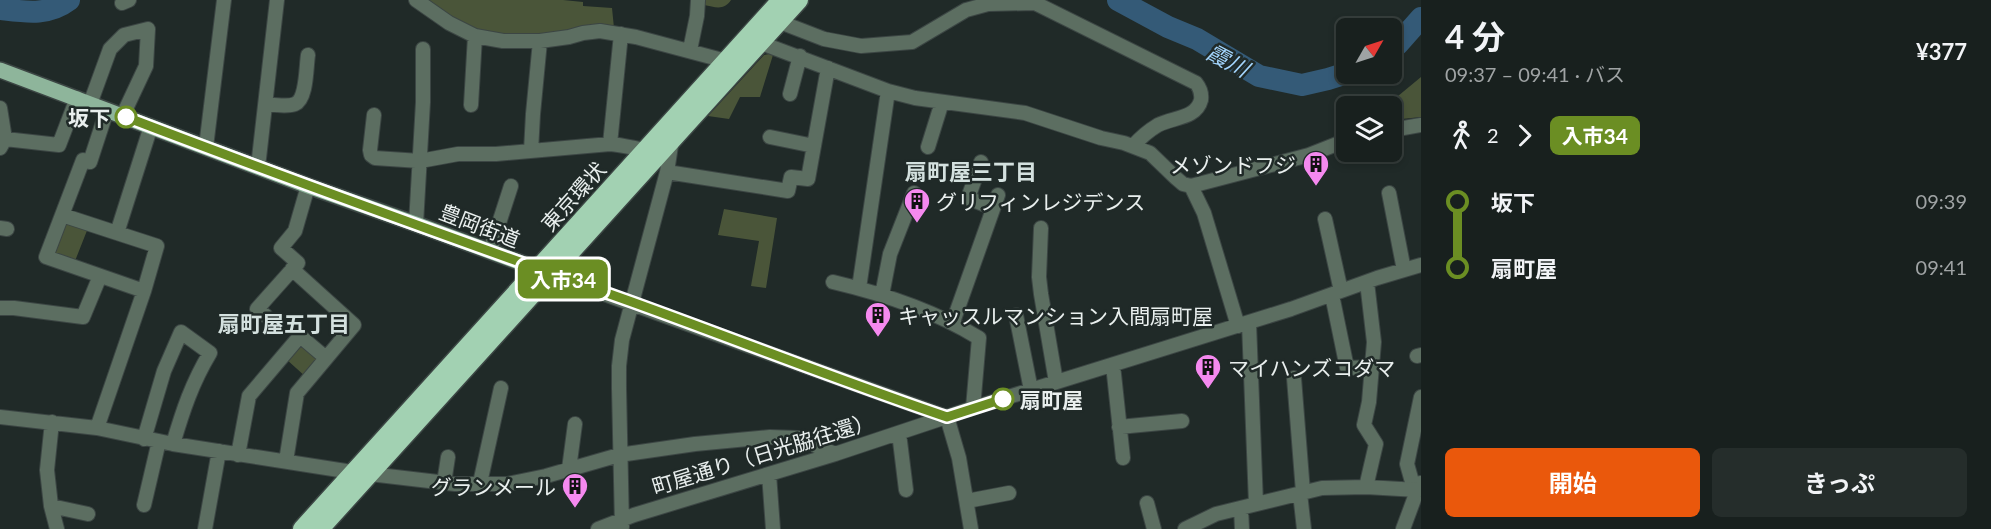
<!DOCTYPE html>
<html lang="ja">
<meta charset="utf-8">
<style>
:root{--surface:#18201e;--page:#252d2b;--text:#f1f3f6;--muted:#9fa3a4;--line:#363e3c;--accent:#ea580c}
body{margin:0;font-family:Lato,"Noto Sans JP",sans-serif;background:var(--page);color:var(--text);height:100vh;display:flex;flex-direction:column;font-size:22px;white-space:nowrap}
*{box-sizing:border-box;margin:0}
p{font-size:20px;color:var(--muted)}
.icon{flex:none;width:33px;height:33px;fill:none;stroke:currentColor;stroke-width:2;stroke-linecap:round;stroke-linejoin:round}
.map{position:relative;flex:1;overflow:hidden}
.panel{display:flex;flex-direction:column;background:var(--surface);width:570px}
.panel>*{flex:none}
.badge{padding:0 12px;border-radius:9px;font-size:21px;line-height:39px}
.needle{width:39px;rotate:51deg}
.controls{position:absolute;left:1336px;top:18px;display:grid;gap:12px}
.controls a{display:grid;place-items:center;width:66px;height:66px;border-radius:9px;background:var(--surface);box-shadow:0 3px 9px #0003,0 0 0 2px var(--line);font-size:30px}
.map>.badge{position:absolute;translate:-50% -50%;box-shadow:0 0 0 3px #fff}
.legs{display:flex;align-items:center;gap:9px;height:66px;padding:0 24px;font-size:20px}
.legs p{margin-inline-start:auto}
.summary{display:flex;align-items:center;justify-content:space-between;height:102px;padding:0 24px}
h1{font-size:33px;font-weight:700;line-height:45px}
.button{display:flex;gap:12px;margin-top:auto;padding:12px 24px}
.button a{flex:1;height:69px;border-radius:9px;background:var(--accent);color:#fff;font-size:24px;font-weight:700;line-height:69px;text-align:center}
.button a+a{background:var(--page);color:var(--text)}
ul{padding:0 24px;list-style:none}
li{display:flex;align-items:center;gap:21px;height:66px;font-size:22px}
li i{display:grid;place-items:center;width:9px;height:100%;margin:0 8px;background:currentColor}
li i::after{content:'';width:15px;height:15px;margin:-8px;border:4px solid;border-radius:50%;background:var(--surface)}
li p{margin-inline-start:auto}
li:first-child i{background:linear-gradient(#0000 50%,currentColor 0)}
li:last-child i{background:linear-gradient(currentColor 50%,#0000 0)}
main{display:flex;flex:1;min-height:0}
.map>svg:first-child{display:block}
.green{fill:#4a5539}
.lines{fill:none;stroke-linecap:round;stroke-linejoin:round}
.river{stroke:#345a77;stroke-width:22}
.minor-casing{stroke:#3c4644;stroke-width:16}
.major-casing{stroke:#3c4644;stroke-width:18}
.highway-casing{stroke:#3c4644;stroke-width:21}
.minor{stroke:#5c6e61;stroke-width:14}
.major{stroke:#8eb59b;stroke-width:15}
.highway{stroke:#a2d1b2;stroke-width:18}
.line-1-casing{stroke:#fff;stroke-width:14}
.line-1{stroke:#6b8e23;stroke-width:9}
.stop-1-dot{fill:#fff;stroke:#6b8e23;stroke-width:3}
.labels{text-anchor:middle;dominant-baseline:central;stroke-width:5;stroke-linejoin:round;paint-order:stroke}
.stop-label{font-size:21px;font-weight:bold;fill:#e9efee;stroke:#202a28;text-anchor:end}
.poi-label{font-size:21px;fill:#e9efee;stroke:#202a28;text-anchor:start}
.street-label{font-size:21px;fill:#e9efee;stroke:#202a28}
.water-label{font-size:22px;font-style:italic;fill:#a3d5fd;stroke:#202a28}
.neighbourhood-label{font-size:22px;font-weight:bold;fill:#d4e1df;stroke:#202a28}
</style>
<main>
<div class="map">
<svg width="1421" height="529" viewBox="0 0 1421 529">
<rect width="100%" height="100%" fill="#202a28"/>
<path class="green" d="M423,0H563L583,2V6L612,8L614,28L536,37L478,34Z
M704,0H731C724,11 715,7 704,5Z
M769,54L773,55L760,97H740L729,119L708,116L764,55Z
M1421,77V117L1392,120V106H1386Z
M724,209L777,218L766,288L751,286L759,241L718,235Z
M70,222L88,228L75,261L54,255L53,250L65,223Z
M304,345L318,357V363L306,377L286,359L297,346Z"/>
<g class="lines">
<path class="river" d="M1118,0L1168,27L1197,39L1259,76L1302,85L1328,79L1347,73
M0,9C26,12 48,16 69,0
M1392,48L1398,44L1421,18"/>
<g class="minor-casing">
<path id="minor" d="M416,0L449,23L475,36L503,41H540L569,37L583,33L600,31L636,37L726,61
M122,3L129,0
M780,22L824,39L861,46L912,42L966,10L988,4L1035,3L1196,83C1200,88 1202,93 1201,100C1196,119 1173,117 1158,125C1148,131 1141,137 1133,146
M761,43L888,91L915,98L1025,113L1101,138L1124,143L1150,153L1176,178L1183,184L1191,186L1309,155L1347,140
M690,50L697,16L698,0
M790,94L800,56
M90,104L110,49L124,35L148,29L146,66L123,115
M266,104C275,105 288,107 295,104C307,99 306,67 308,55
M471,105L475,36
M0,108L5,139L0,148
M107,110L90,162L83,160L46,257L144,291
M374,115L370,150L371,155L375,158L420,161L458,154H496L610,144C623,145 633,148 645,150
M1392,130L1421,125
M770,137L814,146
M5,139L59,145L77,98
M610,144L621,34
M206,147L224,0
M928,147L942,102
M531,151L533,114L540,41
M981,162L968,198L993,208
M258,167L277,0
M667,172L788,191L791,177L808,179L828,68
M1191,186L1204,213L1238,326
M1389,193L1404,270
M62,215L117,233
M1325,219L1341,291
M416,224L423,102V49
M0,228L7,229
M1041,228L1039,277L1041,294L1056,382
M490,251L511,186
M551,275L947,417
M833,282C884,294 935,311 979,338L973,408
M859,288L888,91
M882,295L890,254L914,193
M1332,295L1347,368L1373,367
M0,308H14L83,317L100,276
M1016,315L1031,390
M266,316L257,309L298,263L281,248L295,231L308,186
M953,322L998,195
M1249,323L1256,504
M1417,356L1421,355
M1113,365L1123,458
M1294,378L1303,492
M0,417L97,428L173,444L352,472
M947,417L959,458L971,529
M52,422L47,470L51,506L57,529
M1119,427L1182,421
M97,428L144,291L157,246L117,233L151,126
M899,433L906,490
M144,439L164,371L181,332L210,353C192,383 183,410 173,444
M238,455L249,396L300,336L326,358
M286,461L297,393L354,325L292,269
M569,469L575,424
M370,474L455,484H507L546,476L619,455L695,444L770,437L798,438L835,454
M769,474L773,529
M444,483L448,457
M480,483L501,388
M1366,487L1376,444L1364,425L1369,402L1374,342L1367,282
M1414,489L1407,464L1421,397
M1300,493L1304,529
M967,501L1009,493
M1147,503L1154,529
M144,505L159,441
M51,506L88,514
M1241,508L1242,529
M622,527L619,388V366L622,340L667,172L672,139
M205,529L219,451
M598,529L634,515L835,454L973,408L1291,309L1377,278L1421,265
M1185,529L1216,514L1322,488L1366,487L1418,490
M1403,529L1420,483"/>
</g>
<g class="major-casing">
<path id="major" d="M0,70L308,186L416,224L546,272"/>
</g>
<g class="highway-casing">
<path id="highway" d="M302,529L781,0
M320,529L799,0"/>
</g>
<use href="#minor" class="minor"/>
<use href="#major" class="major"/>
<use href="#highway" class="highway"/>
</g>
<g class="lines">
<g class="line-1-casing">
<path id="line-1" d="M126,117C293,181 463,242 632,302C737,340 841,381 947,417L1003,399"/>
</g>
<use href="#line-1" class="line-1"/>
</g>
<defs>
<g id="building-pin" transform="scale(1.35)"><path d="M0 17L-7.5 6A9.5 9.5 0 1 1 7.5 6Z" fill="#f589ef" stroke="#202a28"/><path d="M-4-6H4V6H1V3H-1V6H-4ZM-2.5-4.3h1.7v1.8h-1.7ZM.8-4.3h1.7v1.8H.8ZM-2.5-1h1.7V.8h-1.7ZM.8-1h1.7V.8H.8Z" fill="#111"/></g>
</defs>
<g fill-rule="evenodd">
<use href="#building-pin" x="1316" y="164"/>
<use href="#building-pin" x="917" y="201"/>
<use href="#building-pin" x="878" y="315"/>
<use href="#building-pin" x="1208" y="367"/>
<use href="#building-pin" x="575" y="486"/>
</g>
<g class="stop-1-dot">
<circle cx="126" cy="117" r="10"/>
<circle cx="1003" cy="399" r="10"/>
</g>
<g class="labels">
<g class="stop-label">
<text x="110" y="117">坂下</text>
<text x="1020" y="399" text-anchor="start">扇町屋</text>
</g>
<g class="poi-label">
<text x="1296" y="164" text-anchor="end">メゾンドフジ</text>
<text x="936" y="201">グリフィンレジデンス</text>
<text x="898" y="315">キャッスルマンション入間扇町屋</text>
<text x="1228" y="367">マイハンズコダマ</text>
<text x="556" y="486" text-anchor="end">グランメール</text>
</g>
<g class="street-label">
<text transform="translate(573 196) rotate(-48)">東京環状</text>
<text transform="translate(480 225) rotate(21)">豊岡街道</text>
<text transform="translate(763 453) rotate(-17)">町屋通り（日光脇往還）</text>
</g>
<g class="water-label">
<text transform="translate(1228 60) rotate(28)">霞川</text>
</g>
<g class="neighbourhood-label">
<text x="971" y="171">扇町屋三丁目</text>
<text x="284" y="323">扇町屋五丁目</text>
</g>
</g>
</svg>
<div class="controls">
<a><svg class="needle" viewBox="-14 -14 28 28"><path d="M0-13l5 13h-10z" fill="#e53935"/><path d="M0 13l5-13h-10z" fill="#9fa3a4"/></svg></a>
<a><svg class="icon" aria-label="layers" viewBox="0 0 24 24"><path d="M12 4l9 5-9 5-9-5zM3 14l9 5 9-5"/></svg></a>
</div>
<b class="badge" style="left:563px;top:279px;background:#6b8e23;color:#fff">入市34</b>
</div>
<section class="panel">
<div class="summary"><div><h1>4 分</h1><p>09:37 – 09:41 · バス</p></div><b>¥377</b></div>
<div class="legs"><svg class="icon" aria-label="walk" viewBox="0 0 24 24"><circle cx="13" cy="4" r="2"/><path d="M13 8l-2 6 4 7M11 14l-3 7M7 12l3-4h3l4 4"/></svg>2<svg class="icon" aria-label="forward" viewBox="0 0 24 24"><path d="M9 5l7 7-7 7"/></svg><b class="badge" style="background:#6b8e23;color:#fff">入市34</b></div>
<ul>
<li><i style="color:#6b8e23"></i><b>坂下</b><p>09:39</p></li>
<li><i style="color:#6b8e23"></i><b>扇町屋</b><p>09:41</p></li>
</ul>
<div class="button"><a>開始</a><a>きっぷ</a></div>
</section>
</main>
